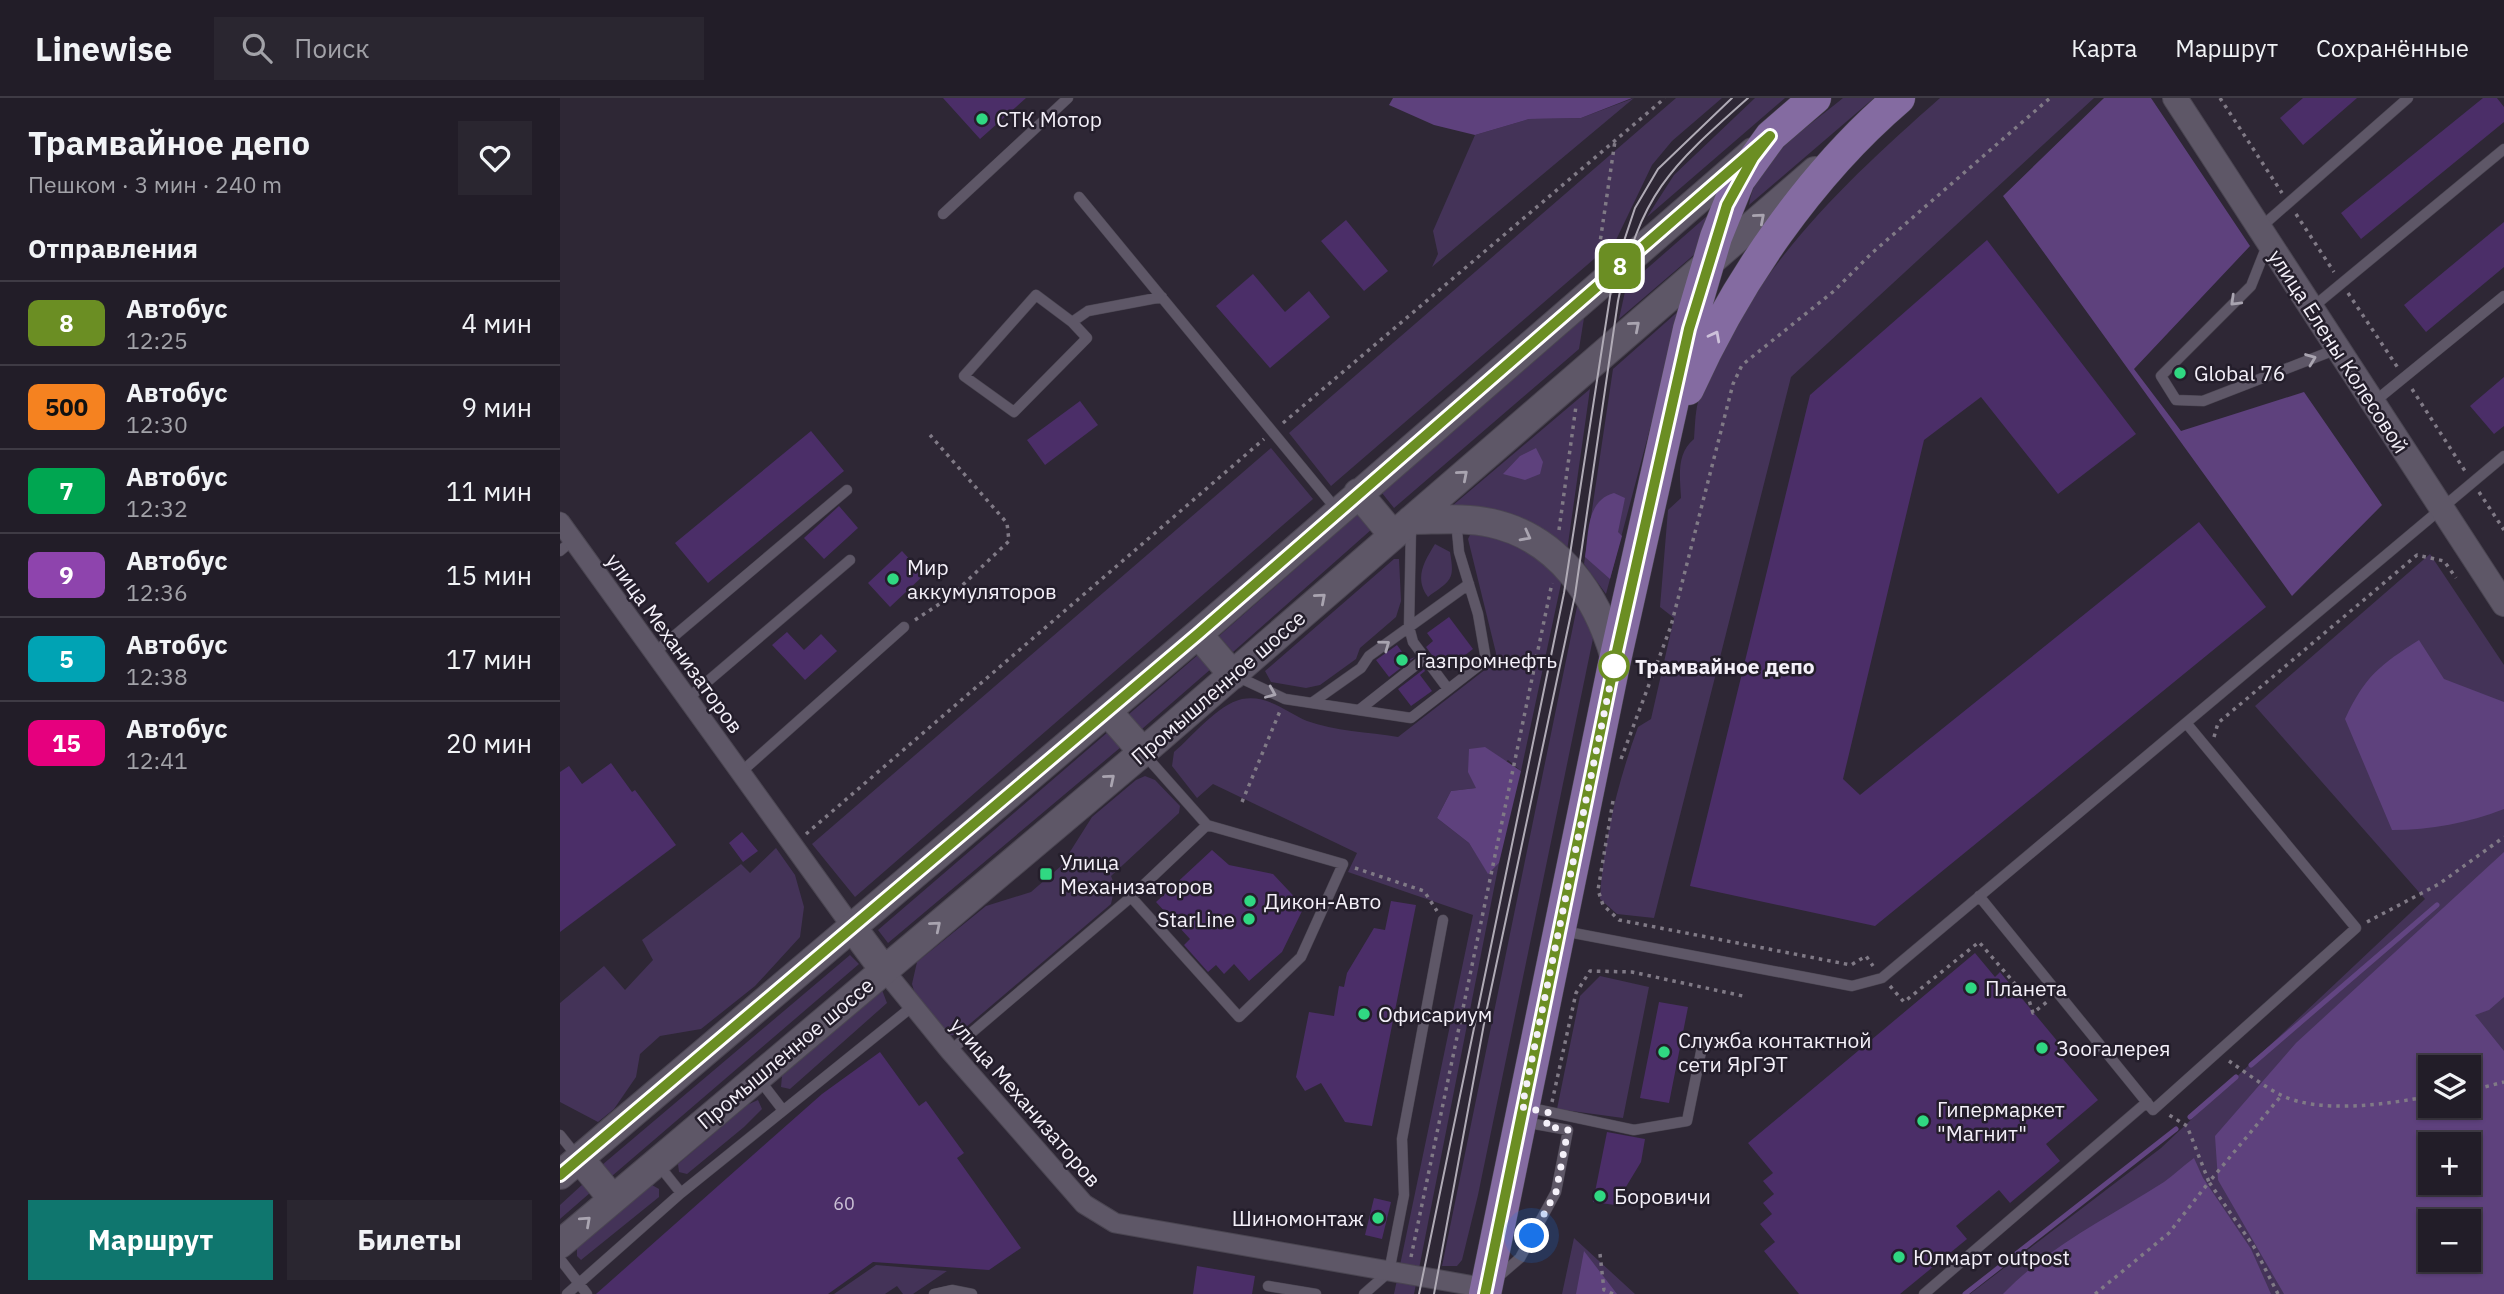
<!DOCTYPE html>
<html lang="ru">
<meta charset="utf-8">
<style>
:root{--surface:#221d28;--page:#2a2630;--text:#f1f3f6;--muted:#a2a2a8;--line:#3f3b45;--accent:#0f766e}
body{margin:0;font-family:"IBM Plex Sans",sans-serif;background:var(--page);color:var(--text);height:100vh;display:flex;flex-direction:column;font-size:26px;white-space:nowrap}
*{box-sizing:border-box;margin:0}
p{font-size:23px;color:var(--muted)}
.icon{flex:none;width:38px;height:38px;fill:none;stroke:currentColor;stroke-width:2;stroke-linecap:round;stroke-linejoin:round}
.map{position:relative;flex:1;overflow:hidden}
.drawer{display:flex;flex-direction:column;background:var(--surface);width:560px}
.drawer>*{flex:none}
.badge{padding:0 14px;border-radius:10px;font-size:24px;line-height:46px}
.controls{position:absolute;left:1858px;top:957px;display:grid;gap:14px}
.controls a{display:grid;place-items:center;width:63px;height:63px;border-radius:0px;background:var(--surface);box-shadow:0 2px 5px #0004,0 0 0 2px var(--line);font-size:35px}
.you{position:absolute;width:35px;height:35px;margin:-18px;border:5px solid #fff;border-radius:50%;background:#1a73e8;box-shadow:0 0 0 10px #1a73e833}
.map>.badge{position:absolute;translate:-50% -50%;box-shadow:0 0 0 4px #fff}
h2{padding:0 28px;font-size:26px;line-height:63px}
.round{display:grid;place-items:center;flex:none;width:74px;height:74px;border-radius:0px;background:var(--page)}
.head{display:flex;align-items:center;justify-content:space-between;height:119px;padding:0 28px}
h1{font-size:33px;font-weight:800;line-height:52px}
.cta{display:flex;gap:14px;margin-top:auto;padding:14px 28px}
.cta a{flex:1;height:80px;border-radius:0px;background:var(--accent);color:#fff;font-size:28px;font-weight:800;line-height:80px;text-align:center}
.cta a+a{background:var(--page);color:var(--text)}
ul{padding:0;list-style:none}
li{display:flex;align-items:center;gap:21px;height:84px;padding:0 28px;border-top:2px solid var(--line)}
li div{flex:1}
li b{display:block;font-size:26px}
li em{font-style:normal}
li .badge{min-width:77px;font-weight:700;text-align:center}
header{display:flex;align-items:center;gap:42px;box-sizing:border-box;height:98px;padding:0 35px;background:var(--surface);border-bottom:2px solid var(--line)}
header strong{font-size:33px}
nav{display:flex;gap:38px;margin-inline-start:auto;font-size:24px}
.search{width:490px;height:63px;background:var(--page);display:flex;align-items:center;gap:18px;box-sizing:border-box;padding:0 24px;border-radius:0px;color:var(--muted);font-size:26px}
main{display:flex;flex:1;min-height:0}
.map>svg:first-child{display:block}
.green{fill:#443358;fill-rule:evenodd}
.forest{fill:#5e417d;fill-rule:evenodd}
.lines{fill:none;stroke-linecap:round;stroke-linejoin:round}
.stream{stroke:#624582;stroke-width:5}
.building{fill:#4b2e68}
.service-casing{stroke:#4b4652;stroke-width:11}
.minor-casing{stroke:#4b4652;stroke-width:21}
.tertiary-casing{stroke:#4b4652;stroke-width:26}
.secondary-casing{stroke:#4b4652;stroke-width:30}
.primary-casing{stroke:#4b4652;stroke-width:33}
.path{stroke:#807a86;stroke-width:3.5;stroke-dasharray:3.5 5;stroke-linecap:butt}
.service{stroke:#5e5767;stroke-width:10}
.minor{stroke:#5e5767;stroke-width:19}
.tertiary{stroke:#5e5767;stroke-width:24}
.secondary{stroke:#5e5767;stroke-width:28}
.primary{stroke:#846ba1;stroke-width:32}
.tram{stroke:#b0abb6;stroke-width:2}
.oneway{stroke:#a9a4b0}
.oneway2{stroke:#cdc1da}
.line-casing{stroke:#fff;stroke-width:16}
.line{stroke:#6b8e23;stroke-width:10}
.walk{stroke:#f4f0f9;stroke-width:7;stroke-dasharray:0 12.6}
.poi-dot{fill:#30d882;stroke:#241e2b;stroke-width:2.5}
.stop-dot{fill:#fff;stroke:#6b8e23;stroke-width:3.5}
.labels{text-anchor:middle;dominant-baseline:central;stroke-width:5;stroke-linejoin:round;paint-order:stroke}
.number-label{font-size:18px;fill:#cac0d5}
.poi-label{font-size:21px;fill:#f4f0f9;stroke:#241e2b;text-anchor:start}
.street-label{font-size:21px;fill:#f4f0f9;stroke:#241e2b}
.stop-label{font-size:21px;font-weight:bold;fill:#f4f0f9;stroke:#241e2b;text-anchor:start}
</style>
<header>
<strong>Linewise</strong>
<div class="search"><svg class="icon" aria-label="search" viewBox="0 0 24 24"><circle cx="10" cy="10" r="6"/><path d="M15 15l6 6"/></svg>Поиск</div>
<nav><a>Карта</a><a>Маршрут</a><a>Сохранённые</a></nav>
</header>
<main>
<section class="drawer">
<div class="head"><div><h1>Трамвайное депо</h1><p>Пешком · 3 мин · 240 m</p></div><a class="round"><svg class="icon" aria-label="heart" viewBox="0 0 24 24"><path d="M12 20l-8-8c-3-5 5-10 8-4 3-6 11-1 8 4z"/></svg></a></div>
<h2>Отправления</h2>
<ul>
<li><span class="badge" style="background:#6b8e23;color:#fff">8</span><div><b>Автобус</b><p>12:25</p></div><em>4 мин</em></li>
<li><span class="badge" style="background:#f58220;color:#111">500</span><div><b>Автобус</b><p>12:30</p></div><em>9 мин</em></li>
<li><span class="badge" style="background:#00a651;color:#fff">7</span><div><b>Автобус</b><p>12:32</p></div><em>11 мин</em></li>
<li><span class="badge" style="background:#8e44ad;color:#fff">9</span><div><b>Автобус</b><p>12:36</p></div><em>15 мин</em></li>
<li><span class="badge" style="background:#00a3b4;color:#fff">5</span><div><b>Автобус</b><p>12:38</p></div><em>17 мин</em></li>
<li><span class="badge" style="background:#e6007e;color:#fff">15</span><div><b>Автобус</b><p>12:41</p></div><em>20 мин</em></li>
</ul>
<div class="cta"><a>Маршрут</a><a>Билеты</a></div>
</section>
<div class="map">
<svg width="1944" height="1196" viewBox="0 0 1944 1196">
<rect width="100%" height="100%" fill="#2e2735"/>
<path class="green" d="M1074,0L872,169L878,156L873,133L915,37L969,21L1021,20Z
M1116,0H1162L1112,43L1092,67L1056,142L771,388L729,335Z
M1195,0H1225L1087,119L1114,77Z
M1283,0H1314L1189,107C1195,61 1250,28 1283,0Z
M1380,0H1534L1231,279L1094,820L1057,816L1040,801C1043,743 1058,684 1078,629L1091,621L1114,520L1100,509L1108,412L1121,400C1120,378 1116,356 1134,341C1135,329 1135,316 1138,304C1142,289 1152,274 1159,260C1208,156 1295,75 1380,0Z
M1147,118L1136,155L1059,221L1066,189Z
M1122,210L1046,496L1024,466L1053,271Z
M1024,220L1019,251L834,410L822,395Z
M1030,291L1007,453L892,408Z
M711,350L753,401L295,799L252,746Z
M798,416L812,431L673,554L659,538Z
M912,433L966,449L1002,481L961,673L948,662L916,690L891,693L877,720L909,745L928,775L939,765L854,1196H834L913,817L788,774L797,755L653,686L637,700L612,668L614,654C633,638 657,607 682,601C707,596 726,614 747,623C774,633 809,634 838,639L935,564L936,555L908,441Z
M875,446L890,454C895,483 891,482 868,499C854,480 864,464 875,446Z
M1870,456L1944,567V1196H1410L1601,1050L1865,801L1695,608ZM1871,970H1909V1008H1871ZM1871,1046H1909V1085H1871ZM1871,1124H1909V1162H1871Z
M834,461H839L841,503L836,519L800,550L796,561L760,587L746,590L711,584L705,573Z
M1019,499L1036,526L918,1097L902,1162L897,1168H882Z
M639,556L652,570L582,631L568,617Z
M548,634L561,649L328,845L318,832Z
M585,678L595,682L620,708L619,715L551,778L555,788L551,806L398,936L389,938L355,896L352,886L357,864L426,808L471,794L501,768L532,719L576,682Z
M216,750L235,777L244,809L240,839L195,888L141,931L100,938L80,956L76,979L54,1011L38,1024L0,1004V905L44,868L65,892L93,862L82,842L181,766L190,775Z
M290,857L299,866L52,1078L42,1067Z
M1040,878L1089,889L1063,1020L997,1011L1020,898Z
M322,892L327,905L230,991L221,989L222,978Z
M198,1002L202,1011L184,1029L127,1076L119,1074L118,1066L187,1007Z
M24,1085L31,1094L0,1121V1107Z
M92,1087L99,1091V1099L21,1162L17,1158V1150Z
M1014,1140L1075,1196H1002Z
M316,1167L387,1173L353,1196H343L337,1188L325,1196H274Z"/>
<path class="forest" d="M833,0H1072L1021,20L969,21L915,37L874,27L829,7Z
M1544,0H1591L1690,148L1574,271L1621,333L1744,294L1822,407L1732,498L1443,98Z
M976,350L983,364L980,376L965,382L943,376L960,358Z
M1054,395L1065,400L1058,434L1062,438L1050,481L1025,459C1029,434 1026,403 1054,395Z
M1859,542L1884,581L1944,604V711C1908,725 1871,732 1832,732L1785,621C1805,578 1820,567 1859,542Z
M925,649L961,673L939,765L928,776L909,745L877,720L891,693L916,690L908,674L909,651Z
M1944,754V899L1929,912L1915,917L1944,953V1196H1724L1658,1082L1655,1038L1736,945ZM1871,970H1909V1008H1871ZM1871,1046H1909V1085H1871ZM1871,1124H1909V1162H1871Z
M1634,1060L1643,1080L1691,1151L1711,1196H1443C1490,1147 1548,1120 1604,1084C1614,1077 1624,1067 1634,1060Z
M1024,1153L1057,1196H1016Z"/>
<g class="lines">
<path class="stream" d="M1691,967L1877,807
M1630,1019L1676,979
M1405,1196L1616,1031"/>
</g>
<path class="building" d="M383,0H466L420,41Z
M1743,0H1797L1743,47L1720,20Z
M1923,0H1937L1944,9V24L1801,141L1781,115Z
M786,122L828,173L804,193L761,143Z
M1944,124V169L1866,234L1844,207Z
M1427,142L1576,336L1498,396L1421,299L1364,342L1283,681L1300,697L1639,424L1706,509L1315,828L1130,788L1250,297Z
M693,176L725,214L749,193L770,219L710,270L656,208Z
M1944,279V328L1934,336L1910,308Z
M520,303L538,327L485,367L467,342Z
M251,333L284,373L148,485L115,445Z
M279,408L298,430L264,461L244,440Z
M342,453L364,477L330,509L308,485Z
M889,519L913,551L891,568L885,559L877,564L866,549L873,543L867,535Z
M227,534L244,552L261,536L277,553L245,582L212,547Z
M837,547L848,562L855,559L829,579L816,562Z
M864,571L865,573L860,577L872,593L851,608L838,591Z
M51,665L72,694L75,692L116,747L0,834V674L9,668L22,686Z
M182,734L198,753L183,764L169,745Z
M652,752L669,767L713,776L744,809L722,854L689,883L674,866L664,876L656,867L648,874L624,847L630,841L596,804Z
M831,803L856,807L812,1028L785,1024L761,985L745,993L736,979L749,914L774,918L779,888L784,889L787,875L814,830L825,832Z
M1415,855L1435,879L1440,874L1508,956L1503,961L1538,1002L1486,1046L1500,1063L1450,1105L1439,1092L1396,1128L1407,1141L1340,1196H1239L1204,1153L1215,1144L1200,1126L1212,1116L1203,1105L1214,1096L1203,1083L1213,1075L1188,1045Z
M1099,904L1128,909L1109,1005L1080,1000Z
M320,954L359,1008L366,1003L404,1055L397,1060L461,1150L429,1172L313,1164L268,1196H36L262,996Z
M1047,1034L1085,1041L1081,1064L1055,1107L1033,1104Z
M814,1100L831,1104L822,1141L805,1137Z
M637,1168L695,1178L692,1196H633Z"/>
<g class="lines">
<g class="service-casing">
<path id="service" d="M519,99L777,412
M383,116L508,0
M1701,129L1848,0
M1708,145L1691,188L1601,278L1616,302L1643,303L1777,251
M1753,209L1944,51
M512,224L527,240L454,314L404,278L476,197L512,224L528,213L602,199
M1814,304L1944,198
M851,429L849,529L853,544L888,591
M0,453L13,442
M94,555L287,392
M674,577L725,601L851,620L926,562L918,516L899,454L896,422
M127,601L290,462
M753,604L801,570L809,558L909,486
M799,612L865,560
M180,675L344,529
M1419,798L1593,1012L1796,830L1627,626
M571,799L679,919L741,859L783,766L647,727
M1003,833L1292,888L1322,880L1944,358
M390,953L571,799L647,727L584,656
M199,981L222,1011
M966,1009L1074,1032L1127,1023L1143,944
M0,1037L16,1057
M97,1065L121,1095
M0,1161L27,1196
M938,1179L960,1160L996,1094L1008,1032L963,1024
M708,1188L756,1196
M7,1196L121,1095L353,908
M374,1196L392,1192L412,1196
M804,1196L829,1174L844,1097L842,1041L883,822
M1364,1196L1587,1004"/>
</g>
<g class="minor-casing">
<path id="minor" d="M0,424L292,829
M324,872L390,953L524,1106L555,1125L926,1190"/>
</g>
<g class="tertiary-casing">
<path id="tertiary" d="M1615,0L1944,506"/>
</g>
<g class="secondary-casing">
<path id="secondary" d="M798,395L833,437
M851,422C878,422 905,419 931,425C999,440 1037,498 1055,560
M638,536L673,577
M547,613L583,654
M292,829L324,872
M19,1060L52,1100
M0,1077L638,536L1193,54
M0,1146L583,654L1255,73"/>
</g>
<g class="primary-casing">
<path id="primary" d="M1128,291C1176,184 1249,77 1339,0
M925,1196L1053,571L1129,231L1156,139L1179,82L1211,38L1255,0"/>
</g>
<path class="path" d="M1660,0L1722,95
M1736,116L1774,174
M1038,158L1055,43
M1788,195L1838,270
M1852,291L1905,373
M723,325L1105,0
M1919,394L1944,432
M999,432L1016,308
M355,522L390,499L449,443L447,425L370,337
M1654,639L1658,625L1857,457L1884,463L1896,480
M1061,661L1111,528L1173,286L1182,267L1274,193L1312,155L1490,0
M1053,703L1038,792L1043,807L1059,822L1291,867L1306,858L1313,868
M682,704L720,613
M246,736L704,341
M795,770L864,793L877,813
M1807,824L1879,786L1944,739
M1330,888L1344,904L1419,844L1469,902L1473,915L1488,903
M1669,963C1685,974 1702,987 1719,996C1758,1017 1828,1006 1871,998
M1909,993L1944,984
M992,1004L1016,895L1030,873L1072,874L1183,898
M1040,1156L1044,1192L1053,1196
M851,1159L992,485
M1535,1196L1609,1135L1649,1084L1627,1028L1606,1015
M1718,1196L1694,1149L1649,1084L1721,998"/>
<use href="#service" class="service"/>
<use href="#minor" class="minor"/>
<use href="#tertiary" class="tertiary"/>
<use href="#secondary" class="secondary"/>
<use href="#primary" class="primary"/>
<path class="tram" d="M859,1196L1004,495L1054,173L1075,110L1098,71L1172,0
M874,1196L926,915L1015,497L1058,203C1079,97 1110,69 1188,0"/>
</g>
<defs><path id="oneway-chevron" d="M-2-3.5L2.5 0L-2 3.5" fill="none" stroke-width="1.6" stroke-linecap="round" stroke-linejoin="round" transform="scale(1.75)"/></defs>
<g class="oneway">
<use href="#oneway-chevron" transform="translate(1200 120) rotate(-41)"/>
<use href="#oneway-chevron" transform="translate(1675 203) rotate(136)"/>
<use href="#oneway-chevron" transform="translate(1075 228) rotate(-41)"/>
<use href="#oneway-chevron" transform="translate(1751 261) rotate(-21)"/>
<use href="#oneway-chevron" transform="translate(903 377) rotate(-41)"/>
<use href="#oneway-chevron" transform="translate(966 438) rotate(28)"/>
<use href="#oneway-chevron" transform="translate(761 500) rotate(-41)"/>
<use href="#oneway-chevron" transform="translate(825 547) rotate(-36)"/>
<use href="#oneway-chevron" transform="translate(711 595) rotate(23)"/>
<use href="#oneway-chevron" transform="translate(550 681) rotate(-40)"/>
<use href="#oneway-chevron" transform="translate(376 828) rotate(-40)"/>
<use href="#oneway-chevron" transform="translate(26 1123) rotate(-42)"/>
</g>
<use class="oneway2" href="#oneway-chevron" transform="translate(1155 238) rotate(-62)"/>
<g class="lines">
<g class="line-casing">
<path id="line" d="M0,1077L638,536L1210,38L1193,60L1167,107L1129,231L1053,571L925,1196"/>
</g>
<use href="#line" class="line"/>
<path class="walk" d="M972,1138L996,1094L1008,1032L986,1028L990,1015L962,1009L1054,568"/>
</g>
<g class="poi-dot">
<circle cx="422" cy="21" r="7"/>
<circle cx="1620" cy="275" r="7"/>
<circle cx="333" cy="481" r="7"/>
<circle cx="842" cy="562" r="7"/>
<rect x="479" y="769" width="14" height="14" rx="3.5"/>
<circle cx="690" cy="803" r="7"/>
<circle cx="689" cy="821" r="7"/>
<circle cx="1411" cy="890" r="7"/>
<circle cx="804" cy="916" r="7"/>
<circle cx="1482" cy="950" r="7"/>
<circle cx="1104" cy="954" r="7"/>
<circle cx="1363" cy="1023" r="7"/>
<circle cx="1040" cy="1098" r="7"/>
<circle cx="818" cy="1120" r="7"/>
<circle cx="1339" cy="1159" r="7"/>
</g>
<circle class="stop-dot" cx="1054" cy="568" r="14"/>
<g class="labels">
<g class="number-label">
<text x="284" y="1105">60</text>
</g>
<g class="poi-label">
<text x="436" y="21">СТК Мотор</text>
<text x="1634" y="275">Global 76</text>
<text x="347" y="469">Мир<tspan x="347" dy="24">аккумуляторов</tspan></text>
<text x="856" y="562">Газпромнефть</text>
<text x="500" y="764">Улица<tspan x="500" dy="24">Механизаторов</tspan></text>
<text x="704" y="803">Дикон-Авто</text>
<text x="675" y="821" text-anchor="end">StarLine</text>
<text x="1425" y="890">Планета</text>
<text x="818" y="916">Офисариум</text>
<text x="1118" y="942">Служба контактной<tspan x="1118" dy="24">сети ЯрГЭТ</tspan></text>
<text x="1496" y="950">Зоогалерея</text>
<text x="1377" y="1011">Гипермаркет<tspan x="1377" dy="24">"Магнит"</tspan></text>
<text x="1054" y="1098">Боровичи</text>
<text x="804" y="1120" text-anchor="end">Шиномонтаж</text>
<text x="1353" y="1159">Юлмарт outpost</text>
</g>
<g class="street-label">
<text transform="translate(1779 253) rotate(57)">улица Елены Колесовой</text>
<text transform="translate(115 545) rotate(54)">улица Механизаторов</text>
<text transform="translate(658 589) rotate(-41)">Промышленное шоссе</text>
<text transform="translate(225 955) rotate(-40)">Промышленное шоссе</text>
<text transform="translate(466 1004) rotate(49)">улица Механизаторов</text>
</g>
<g class="stop-label">
<text x="1075" y="568">Трамвайное депо</text>
</g>
</g>
</svg>
<div class="controls">
<a><svg class="icon" aria-label="layers" viewBox="0 0 24 24"><path d="M12 4l9 5-9 5-9-5zM3 14l9 5 9-5"/></svg></a>
<a>+</a>
<a>−</a>
</div>
<div class="you" style="left:972px;top:1138px"></div>
<b class="badge" style="left:1060px;top:168px;background:#6b8e23;color:#fff">8</b>
</div>
</main>
